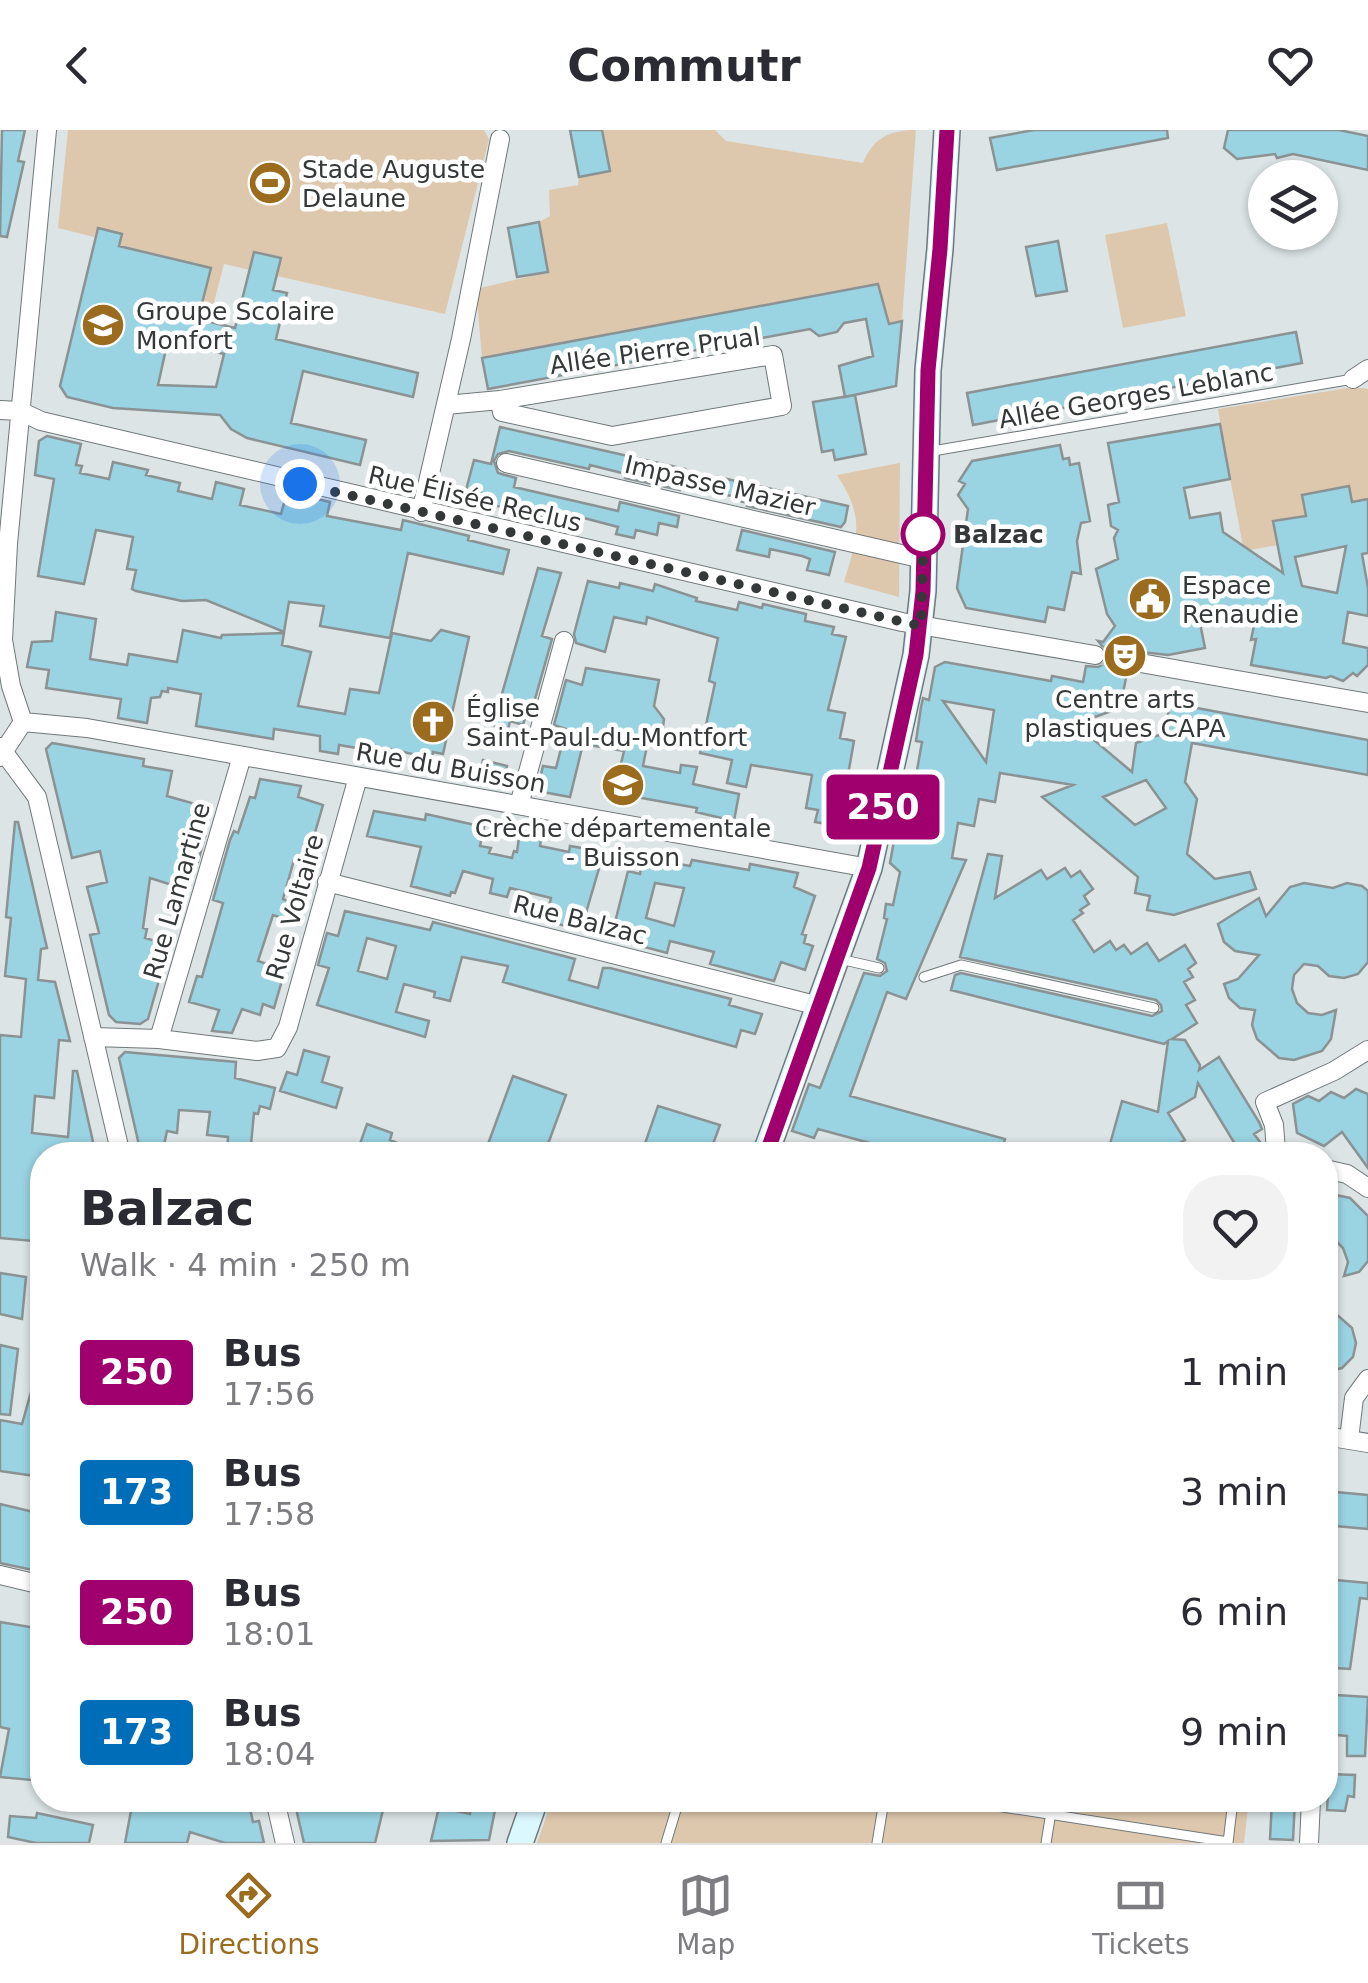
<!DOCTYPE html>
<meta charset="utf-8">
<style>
:root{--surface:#fff;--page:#f2f2f3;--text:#2b2b33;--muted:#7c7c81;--line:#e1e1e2;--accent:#9b6b1e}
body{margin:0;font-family:"DejaVu Sans",sans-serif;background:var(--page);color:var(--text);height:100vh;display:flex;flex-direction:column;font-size:38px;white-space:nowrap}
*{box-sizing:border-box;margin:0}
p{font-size:32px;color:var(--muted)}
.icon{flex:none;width:55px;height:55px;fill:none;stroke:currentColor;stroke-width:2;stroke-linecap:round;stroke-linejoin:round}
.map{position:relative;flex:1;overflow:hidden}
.sheet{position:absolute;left:30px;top:1012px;width:1308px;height:670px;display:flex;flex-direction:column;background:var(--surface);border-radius:40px;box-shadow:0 2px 8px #0004}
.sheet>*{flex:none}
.badge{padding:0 20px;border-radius:8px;font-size:35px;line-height:65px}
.controls{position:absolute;left:1248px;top:30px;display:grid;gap:20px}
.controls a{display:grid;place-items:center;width:90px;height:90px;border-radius:50%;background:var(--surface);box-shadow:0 2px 8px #0004;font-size:50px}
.you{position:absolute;width:50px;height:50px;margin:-25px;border:8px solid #fff;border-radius:50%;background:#1a73e8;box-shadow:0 0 0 15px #1a73e833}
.map>.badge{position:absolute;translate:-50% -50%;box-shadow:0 0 0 5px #fff}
.round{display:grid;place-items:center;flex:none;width:105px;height:105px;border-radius:40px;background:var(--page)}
.head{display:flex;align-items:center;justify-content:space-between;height:170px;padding:0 50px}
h1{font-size:48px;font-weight:600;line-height:75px}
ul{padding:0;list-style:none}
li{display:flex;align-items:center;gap:30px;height:120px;padding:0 50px}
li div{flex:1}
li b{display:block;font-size:38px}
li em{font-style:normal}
li .badge{min-width:110px;font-weight:700;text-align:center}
header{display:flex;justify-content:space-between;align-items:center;height:130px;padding:0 50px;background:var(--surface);font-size:45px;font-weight:600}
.tab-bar{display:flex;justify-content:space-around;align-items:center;height:140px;border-top:2px solid var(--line);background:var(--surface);font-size:28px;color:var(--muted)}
.tab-bar a{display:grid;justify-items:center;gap:5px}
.tab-bar .selected{color:var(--accent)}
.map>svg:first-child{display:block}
.green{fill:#dec8ad}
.building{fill:#9ad3e2;stroke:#8b9294;stroke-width:2.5;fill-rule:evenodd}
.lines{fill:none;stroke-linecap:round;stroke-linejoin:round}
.street-tunnel{stroke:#bbc2c3;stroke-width:18;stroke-dasharray:18 9;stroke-linecap:butt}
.lane-casing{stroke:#71787a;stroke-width:11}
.street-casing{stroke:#71787a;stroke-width:20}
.secondary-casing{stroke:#71787a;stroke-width:28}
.lane{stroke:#fff;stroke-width:9}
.street{stroke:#fff;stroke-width:18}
.secondary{stroke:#dcf8ff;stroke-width:25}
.line-casing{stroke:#fff;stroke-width:22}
.line{stroke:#a0006e;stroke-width:15}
.walk{stroke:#353839;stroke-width:10;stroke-dasharray:0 18}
.stop-dot{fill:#fff;stroke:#a0006e;stroke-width:5}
.labels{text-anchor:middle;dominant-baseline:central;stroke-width:9;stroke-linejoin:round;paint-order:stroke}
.poi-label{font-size:25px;fill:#353839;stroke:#fff;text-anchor:start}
.street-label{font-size:25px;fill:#353839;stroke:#fff}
.stop-label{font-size:25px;font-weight:bold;fill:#353839;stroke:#fff;text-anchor:start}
</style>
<header><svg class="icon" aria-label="back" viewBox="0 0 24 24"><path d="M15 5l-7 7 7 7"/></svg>Commutr<svg class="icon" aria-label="heart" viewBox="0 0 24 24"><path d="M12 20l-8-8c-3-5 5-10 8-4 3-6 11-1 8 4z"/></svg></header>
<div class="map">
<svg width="1368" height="1713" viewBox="0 0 1368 1713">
<rect width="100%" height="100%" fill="#dce4e6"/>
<path class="green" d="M68,0H484L489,9L445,184L224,134L212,180L143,162L106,168L121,104L98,98L94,107L58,98Z
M602,0H715L726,11L863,33C873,8 890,0 916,0L902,191L889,194L877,154L482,228L476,159L548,142L539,92L550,86L549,60L578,55L579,47L610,41Z
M1167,93L1186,186L1123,198L1105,105Z
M1353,257L1368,259V370L1352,372L1349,356L1302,365L1306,386L1273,391L1278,415L1244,421L1228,338L1223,334L1226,329L1218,279Z
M900,333L899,467L844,452C858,405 865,388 837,345Z
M552,1670H1249L1244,1713H537Z"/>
<path class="building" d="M2,0H25L18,31L24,32L7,107L0,106Z
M570,0H602L610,41L579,47Z
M1034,0H1167L1168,8L997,40L990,8Z
M1228,0H1339L1368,6V40L1293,24L1277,28L1275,24L1237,29L1224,18Z
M539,92L548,142L517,147L508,98Z
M98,98L122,104L119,116L211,138L198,189L235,198L254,122L281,128L273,160L287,163L276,209L418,243L413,267L303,241L291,293L366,310L360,335L247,308L231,299L220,285L113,278L67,267L60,256ZM168,210L224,224L216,257L158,255Z
M1058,111L1067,161L1036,166L1026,117Z
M878,154L889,194L902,191L896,256L845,267L839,236L873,226L866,189L844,193L837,202L819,206L810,199L488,259L482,228Z
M1296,202L1302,233L973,295L967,263Z
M855,265L866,324L835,330L833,320L822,322L813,272Z
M1220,294L1230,349L1184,358L1190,388L1220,383L1223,402L1283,443L1273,391L1306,386L1302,365L1349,356L1352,372L1368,369V423L1362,424L1368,458V486L1348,482L1343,513L1368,518V535L1357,546L1353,543L1343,551L1331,546L1326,548L1251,535L1256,509L1251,510L1258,476L1199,488L1205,518L1168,525L1124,520L1117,530L1120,540L1127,543L1120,578L1075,594L1132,642L1136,613L1165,603L1170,573L1368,610V645L1192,613L1185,652L1197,669L1187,724L1215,749L1250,742L1256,759L1174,785L1147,780L1150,766L1135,763L1138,747L1042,667L1073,655L1000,643L995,672L979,669L974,696L958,693L952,728L966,730L906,869L887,862L850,966L1005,1009L1000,1025H967L938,1017L933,1025H914L818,999L814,1008L792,1001L809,954L820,958L864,843L880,846L887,841L885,833L877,829L887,789L884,788L886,774L893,775L900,742L890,733L898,689L908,691L922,612L916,611L921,577L923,568L929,570L935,537L945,532L1051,551L1052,546L1083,552L1086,536L1098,537L1104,534L1107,522L1098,511L1103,512L1115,496L1107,484L1096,439L1118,429L1114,408L1118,400L1111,396L1108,375L1119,372L1108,313ZM1346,416L1337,463L1302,456L1295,427ZM943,571L994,580L986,632ZM1146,650L1166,678L1135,695L1103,667Z
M500,297L685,339L680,360L625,348L626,344L590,335L589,339L509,321L498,324L494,331L498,343L516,348L514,357L618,381L620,372L679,386L677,397L659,393L657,405L636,400L634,408L616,404L618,397L580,387L576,394L493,375L495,367L466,360L474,330L491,334Z
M47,306L81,314L76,335L82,336L80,343L109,349L113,332L148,340L146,345L180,353L178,361L212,369L216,352L244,359L240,375L281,384L287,362L330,372L327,386L401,400L403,390L469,406L468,410L509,420L503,444L408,423L390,508L320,496L324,476L289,472L284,502L206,470L182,471L136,461L132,459L136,440L127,439L133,407L96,400L84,454L38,446L54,349L35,345L39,311Z
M1060,315L1063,329L1069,328L1070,335L1079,333L1090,391L1081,393L1077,411L1081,444L1072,442L1064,480L1048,477L1045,492L966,478L957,458L968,379L958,365L965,354L959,351L972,331Z
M718,347L848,376L845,392L841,397L747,376L748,373L736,370L737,367L716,363Z
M742,400L835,422L829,445L807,440L810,429L802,426L770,419L769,427L737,420Z
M538,438L561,443L542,506L552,509L533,576L529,575L523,595L510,591L508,600L493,595Z
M588,451L619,458L620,453L653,461L655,454L697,468L696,471L737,480L739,472L762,478L763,474L806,484L805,491L834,497L832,504L846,507L828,580L845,583L840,608L854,611L839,696L815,692L818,680L806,678L812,645L751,635L746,657L727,653L732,630L700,623L715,553L709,551L718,508L647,487L646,494L614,487L605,522L576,513L574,504Z
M56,482L96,489L90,529L127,535L129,524L177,532L183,500L221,508L222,505L284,503L282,515L311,522L298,576L345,584L350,559L379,563L392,503L431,511L441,500L469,507L443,624L433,622L432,629L392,619V624L339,615L338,624L320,621V606L274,599L273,609L196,596L201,564L168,558V562L162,561L160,567L151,568L147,593L118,588L121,569L46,558L49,540L27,537L32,512L52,511Z
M586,538L659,550L654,576L664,589L663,597L649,605L643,636L680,643L681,635L697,637L693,654L739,664L734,691L696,682L697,678L614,663L624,621L583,614L570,667L537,661L543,636L556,638L566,599L554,595L566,550L582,555Z
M52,613L144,629L143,636L172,641L167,666L199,675L192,699L206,703L198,732L183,728L175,756L150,748L143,798L147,799L145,808L169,815L148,889L140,894L116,892L109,885L90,805L99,803L87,757L107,752L100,721L72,728L46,619Z
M483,630L507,636L504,650L479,646Z
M260,649L301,656L298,667L323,675L314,706L318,707L310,735L294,730L283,769L296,775L292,791L273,785L258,831L285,840L274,878L263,874L260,885L242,879L232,903L212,901L219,880L189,872L197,846L202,847L223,773L213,770L230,710L234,701L238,703L250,667L255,668Z
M374,681L425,690L426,684L484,697L480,716L491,718L489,723L512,728L514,721L517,722L520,700L542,704L540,716L569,722L570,716L599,721L597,735H600L581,800L554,793L556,788L547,785L551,768L510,758L507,767L490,763L493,749L463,741L455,763L451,762L450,766L411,756L421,717L367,706Z
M15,692H18L47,818L41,819L38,850L55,852L70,911L59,910L54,968L35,966L32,1003L68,1007L73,941H77L96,1025H42V1095H34L33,1111L0,1108V905L21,907L26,849L5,846L11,788L6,787Z
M988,724L1002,726L995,768L1041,740L1047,749L1065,738L1071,747L1080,741L1093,759L1084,766L1089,774L1080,780L1083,783L1073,790L1094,822L1110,811L1116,820L1124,815L1131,824L1147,813L1159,831L1185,815L1196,833L1188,839L1193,847L1184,852L1195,870L1186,875L1197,893L1172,909L1185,910L1200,935L1199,940L1219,927L1259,992L1262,999L1254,1004L1260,1012L1241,1024L1198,953L1195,967L1168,983L1185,1010L1176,1015L1182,1025H1107L1122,971L1158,982L1168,911L1164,914L951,860L955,845L961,843L1152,886L1162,881L1161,875L1156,870L960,827Z
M643,727L690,736L692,730L749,740L750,734L798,743L794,757L815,766L802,804L806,805L804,813L813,816L805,840L781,832L774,851L710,834L714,822L670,811L667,823L611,808L628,741L640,744ZM655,753L684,758L674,796L646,788Z
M1304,753L1333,758L1347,753L1362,756L1368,761V832L1358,844L1344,848L1329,846L1318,836L1304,834L1294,845L1292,859L1297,873L1308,883L1322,885L1336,880L1331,909L1322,921L1294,930L1279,928L1257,909L1252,895L1255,880L1240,878L1229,868L1224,854L1238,849L1259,825L1235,821L1224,812L1218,794L1259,768L1266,786L1290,757Z
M345,781L430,800L433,792L575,829L569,850L598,858L603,838H610L731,869L729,875L762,884L755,904L741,900L736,917L503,852L508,836L462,827L450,871L434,867L435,862L404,854L396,882L429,891L425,907L317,875L329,838L318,835L327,803L338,806ZM367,808L396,816L387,849L358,841Z
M304,920L329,927L322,952L342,958L336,978L280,961L287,942L297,945Z
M125,922L236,932L235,948L275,958L270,979L260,976L258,984L254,983L250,1025H227L228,1007L207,1005L210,982L179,980L177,1003L167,1001L162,1025H143L145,1015H139L119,928Z
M513,946L566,965L544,1025H484Z
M1356,959L1368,964V1038L1342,1002L1324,1016L1297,1003L1293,974L1308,966L1319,971L1331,962L1344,968Z
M658,976L720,995L709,1025H641Z
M367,994L392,1003L390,1010L425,1025H356Z
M1336,1065L1350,1068L1368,1086V1131L1359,1142L1344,1146L1348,1132L1343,1118L1333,1108L1325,1110V1068Z
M0,1143L26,1147L22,1189L0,1184Z
M1325,1183L1333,1191L1335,1183L1352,1198L1356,1213L1353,1227L1342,1238L1325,1242Z
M0,1215L18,1219L10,1285L0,1284Z
M38,1237L42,1238V1347L0,1341V1290L22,1294Z
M1325,1361L1368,1365V1399L1325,1395Z
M0,1374L42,1384V1442L0,1433Z
M1325,1449L1368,1453V1469L1360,1468L1350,1539L1335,1538L1336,1526H1328L1329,1513H1325Z
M0,1492L42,1499V1651L0,1647L9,1599L0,1597Z
M1336,1565L1368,1567L1365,1626H1347V1606L1325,1604L1326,1582H1334Z
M1329,1644L1355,1645L1354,1667L1348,1666L1345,1681L1327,1680Z
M133,1670H248L253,1692L259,1691L264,1713H225L190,1702L187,1713H125Z
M294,1670H333L383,1680L375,1713H304Z
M472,1670H497L489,1710L431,1711L439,1677L470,1684Z
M1272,1670H1295L1293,1710L1270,1709Z
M37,1683L93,1695L89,1713H36L8,1707L10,1686L36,1688Z"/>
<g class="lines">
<path class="street-tunnel" d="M1095,525L1129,531"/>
<g class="lane-casing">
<path id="lane" d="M927,322L1353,249
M840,829L879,838
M924,847L961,835L1154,878
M958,1670L1228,1712
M666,1713L679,1670
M877,1713L884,1671
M1046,1713L1053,1670
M1228,1713L1233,1670"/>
</g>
<g class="street-casing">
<path id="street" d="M1353,249L1368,239
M446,275L500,270L773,225L782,276L612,306L502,282L500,270
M0,280L20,281L41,291L902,492L1095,525
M506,333L923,429
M421,382L461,209L500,9
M1129,531L1368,573
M23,592L87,598L869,738
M0,617L37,667L121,1025
M0,627L23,592L11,556L3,510L8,414L47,0
M519,675L564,511
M327,752L819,876
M93,907L159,909L257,921L277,918L288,897L358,647
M159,909L242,626
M1284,1025L1276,1021L1274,995L1265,972L1334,941L1368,920
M1325,1039L1347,1044L1368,1058
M1325,1306L1368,1313
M1349,1309L1354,1268L1368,1249
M0,1445L42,1455
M275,1670L285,1713
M1309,1713L1311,1670"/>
</g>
<g class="secondary-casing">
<path id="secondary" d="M765,1025L869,738L916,525L923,461L928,240L940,119L947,0
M520,1713L535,1670"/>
</g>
<use href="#lane" class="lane"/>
<use href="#street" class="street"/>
<use href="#secondary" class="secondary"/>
</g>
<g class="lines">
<g class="line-casing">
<path id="line" d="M766,1025L869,738L916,525L923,461L928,240L940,119L947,0"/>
</g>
<use href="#line" class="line"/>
<path class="walk" d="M300,354L921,496L924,398L923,404"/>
</g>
<defs>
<g id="stadium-disc" transform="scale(2.25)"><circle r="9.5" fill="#9b6b1e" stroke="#fff"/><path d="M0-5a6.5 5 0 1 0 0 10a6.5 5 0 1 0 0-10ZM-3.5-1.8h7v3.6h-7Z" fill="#fff"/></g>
<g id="school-disc" transform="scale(2.25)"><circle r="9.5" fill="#9b6b1e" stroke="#fff"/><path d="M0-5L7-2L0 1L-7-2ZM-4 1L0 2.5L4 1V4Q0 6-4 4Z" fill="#fff"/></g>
<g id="civic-disc" transform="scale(2.25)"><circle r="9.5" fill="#9b6b1e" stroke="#fff"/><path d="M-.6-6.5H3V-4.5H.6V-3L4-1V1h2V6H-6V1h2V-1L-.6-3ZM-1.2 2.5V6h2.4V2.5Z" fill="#fff"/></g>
<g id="theatre-disc" transform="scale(2.25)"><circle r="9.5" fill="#9b6b1e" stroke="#fff"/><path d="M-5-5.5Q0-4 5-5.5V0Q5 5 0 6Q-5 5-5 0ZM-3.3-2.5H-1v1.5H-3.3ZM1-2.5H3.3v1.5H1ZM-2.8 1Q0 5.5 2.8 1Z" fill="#fff"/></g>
<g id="church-disc" transform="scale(2.25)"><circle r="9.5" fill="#9b6b1e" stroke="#fff"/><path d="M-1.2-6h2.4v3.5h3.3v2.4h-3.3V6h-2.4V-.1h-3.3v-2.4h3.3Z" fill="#fff"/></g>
</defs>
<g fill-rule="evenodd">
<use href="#stadium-disc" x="270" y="53"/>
<use href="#school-disc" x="103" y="195"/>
<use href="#civic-disc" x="1150" y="469"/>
<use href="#theatre-disc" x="1125" y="526"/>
<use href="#church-disc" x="433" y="592"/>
<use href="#school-disc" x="623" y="655"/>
</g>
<circle class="stop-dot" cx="923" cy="404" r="20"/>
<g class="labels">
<g class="poi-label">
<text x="302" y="39">Stade Auguste<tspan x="302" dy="29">Delaune</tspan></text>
<text x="136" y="181">Groupe Scolaire<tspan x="136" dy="29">Monfort</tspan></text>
<text x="1182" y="455">Espace<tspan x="1182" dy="29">Renaudie</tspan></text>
<text x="1125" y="569" text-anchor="middle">Centre arts<tspan x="1125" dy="29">plastiques CAPA</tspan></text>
<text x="466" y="578">Église<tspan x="466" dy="29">Saint-Paul-du-Montfort</tspan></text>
<text x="623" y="698" text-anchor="middle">Crèche départementale<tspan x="623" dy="29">- Buisson</tspan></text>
</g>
<g class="street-label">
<text transform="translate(655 221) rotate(-8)">Allée Pierre Prual</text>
<text transform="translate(1136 266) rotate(-10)">Allée Georges Leblanc</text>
<text transform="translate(720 356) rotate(13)">Impasse Mazier</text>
<text transform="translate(475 369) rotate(13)">Rue Élisée Reclus</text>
<text transform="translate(451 638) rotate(10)">Rue du Buisson</text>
<text transform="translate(177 761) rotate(-74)">Rue Lamartine</text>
<text transform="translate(295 777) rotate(-74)">Rue Voltaire</text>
<text transform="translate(580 790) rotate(14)">Rue Balzac</text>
</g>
<g class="stop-label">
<text x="953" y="404">Balzac</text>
</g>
</g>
</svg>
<div class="controls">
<a><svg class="icon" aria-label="layers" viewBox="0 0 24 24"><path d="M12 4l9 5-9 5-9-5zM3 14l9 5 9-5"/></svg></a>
</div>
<div class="you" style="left:300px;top:354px"></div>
<b class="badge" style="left:883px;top:677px;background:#a0006e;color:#fff">250</b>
<section class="sheet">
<div class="head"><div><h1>Balzac</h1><p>Walk · 4 min · 250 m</p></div><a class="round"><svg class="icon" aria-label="heart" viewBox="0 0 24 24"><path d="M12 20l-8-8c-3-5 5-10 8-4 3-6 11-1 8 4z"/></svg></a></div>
<ul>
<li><span class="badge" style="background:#a0006e;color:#fff">250</span><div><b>Bus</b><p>17:56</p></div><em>1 min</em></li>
<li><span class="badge" style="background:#006db8;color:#fff">173</span><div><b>Bus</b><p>17:58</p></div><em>3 min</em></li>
<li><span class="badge" style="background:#a0006e;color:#fff">250</span><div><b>Bus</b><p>18:01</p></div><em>6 min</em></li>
<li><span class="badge" style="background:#006db8;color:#fff">173</span><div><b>Bus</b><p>18:04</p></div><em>9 min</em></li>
</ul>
</section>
</div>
<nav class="tab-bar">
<a class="selected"><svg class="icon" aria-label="directions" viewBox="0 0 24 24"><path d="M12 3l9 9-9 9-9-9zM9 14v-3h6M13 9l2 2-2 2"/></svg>Directions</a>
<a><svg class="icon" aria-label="map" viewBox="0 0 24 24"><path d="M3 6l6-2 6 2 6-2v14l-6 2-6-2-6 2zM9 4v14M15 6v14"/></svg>Map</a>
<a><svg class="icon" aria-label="tickets" viewBox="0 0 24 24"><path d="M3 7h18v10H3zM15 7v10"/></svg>Tickets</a>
</nav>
